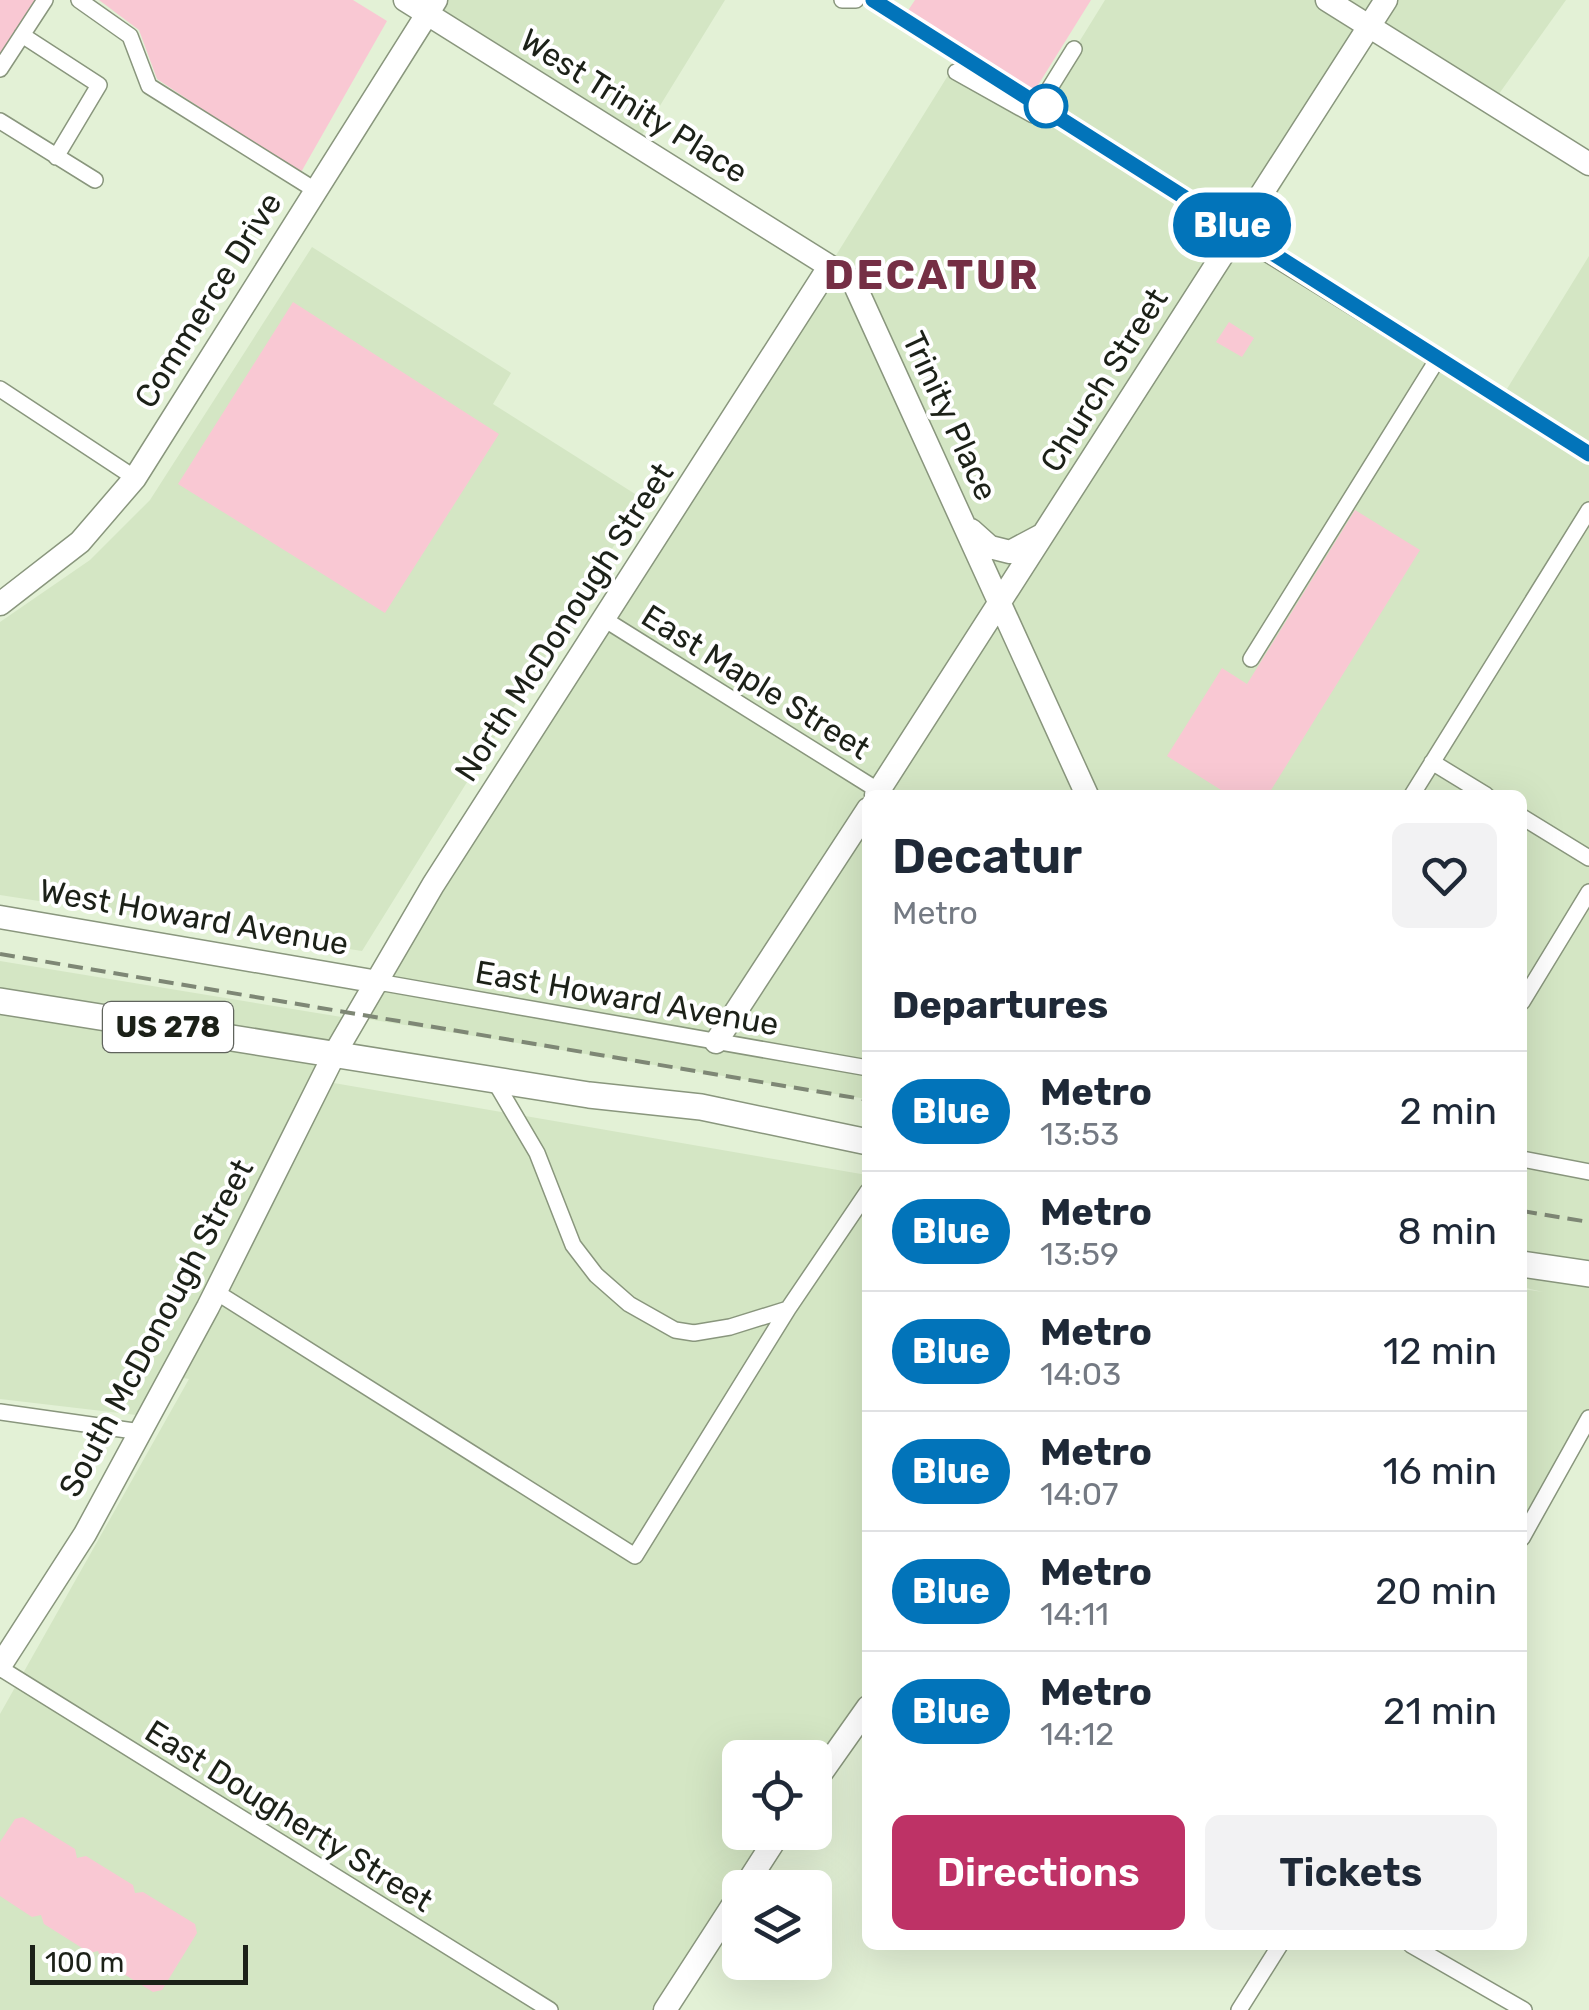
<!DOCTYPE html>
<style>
:root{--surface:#fff;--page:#f2f2f3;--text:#1f2937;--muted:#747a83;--line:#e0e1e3;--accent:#be3266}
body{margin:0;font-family:Rubik,sans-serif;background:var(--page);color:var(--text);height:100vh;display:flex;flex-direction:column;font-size:38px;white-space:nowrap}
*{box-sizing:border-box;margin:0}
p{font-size:32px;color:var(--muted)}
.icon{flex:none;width:55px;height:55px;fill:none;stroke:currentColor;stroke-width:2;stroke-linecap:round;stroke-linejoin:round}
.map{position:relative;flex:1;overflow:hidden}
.details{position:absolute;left:862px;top:790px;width:665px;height:1160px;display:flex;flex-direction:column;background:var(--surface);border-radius:15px;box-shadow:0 10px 40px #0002}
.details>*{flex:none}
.badge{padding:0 20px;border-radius:32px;font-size:35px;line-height:65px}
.buttons{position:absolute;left:722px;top:1740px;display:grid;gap:20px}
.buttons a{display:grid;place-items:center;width:110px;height:110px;border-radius:15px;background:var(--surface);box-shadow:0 10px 40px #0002;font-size:50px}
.scale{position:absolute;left:30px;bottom:25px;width:218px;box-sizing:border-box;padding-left:10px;border:5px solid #1c2118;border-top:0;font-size:28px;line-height:35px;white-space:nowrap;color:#1c2118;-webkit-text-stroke:8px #fff;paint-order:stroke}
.map>.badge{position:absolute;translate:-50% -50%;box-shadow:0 0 0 5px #fff}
h2{padding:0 30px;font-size:38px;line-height:90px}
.round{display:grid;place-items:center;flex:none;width:105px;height:105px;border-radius:15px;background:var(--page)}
.head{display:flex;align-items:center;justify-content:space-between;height:170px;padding:0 30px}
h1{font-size:48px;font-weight:600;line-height:75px}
.primary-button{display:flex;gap:20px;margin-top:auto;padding:20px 30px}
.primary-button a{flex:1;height:115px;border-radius:15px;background:var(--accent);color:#fff;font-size:40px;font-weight:600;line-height:115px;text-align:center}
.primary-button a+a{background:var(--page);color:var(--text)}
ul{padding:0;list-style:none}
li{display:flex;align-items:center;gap:30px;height:120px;padding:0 30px;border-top:2px solid var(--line)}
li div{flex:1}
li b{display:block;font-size:38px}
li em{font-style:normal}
li .badge{min-width:110px;font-weight:700;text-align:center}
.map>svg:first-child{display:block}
.built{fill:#d4e6c4}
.green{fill:#f9c8d3}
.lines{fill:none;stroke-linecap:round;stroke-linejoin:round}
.street-casing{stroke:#89967d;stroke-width:18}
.secondary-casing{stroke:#89967d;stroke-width:25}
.primary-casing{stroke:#89967d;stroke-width:28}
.street{stroke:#fff;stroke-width:15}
.secondary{stroke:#fff;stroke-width:22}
.primary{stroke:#fff;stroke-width:25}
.rail{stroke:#7e8775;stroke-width:4;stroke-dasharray:15 8;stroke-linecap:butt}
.line-casing{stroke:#fff;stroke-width:22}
.line{stroke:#0274ba;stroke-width:15}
.stop-dot{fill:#fff;stroke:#0274ba;stroke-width:5}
.labels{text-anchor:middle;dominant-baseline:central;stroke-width:8;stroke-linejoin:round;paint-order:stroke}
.shield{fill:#fff;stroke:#60645d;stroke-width:2.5}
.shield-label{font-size:30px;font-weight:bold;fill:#1c2118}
.street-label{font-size:32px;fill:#1c2118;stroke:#fff}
.district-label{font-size:42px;font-weight:bold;letter-spacing:2.5px;fill:#752f45;stroke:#fff}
</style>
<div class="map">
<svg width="1589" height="2010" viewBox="0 0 1589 2010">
<rect width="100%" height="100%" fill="#e3f1d6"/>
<path class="built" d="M416,0H725L637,143Z
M1105,0H1566L1496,98L1379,27L1252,235L1502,397L1589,256V1431L1523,1534V1289L1543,1292L1522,1287V795H868L867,1099L361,1018L962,53L1042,102Z
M312,247L511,373L493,404L643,499L362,951L0,895V622L90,560L150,500Z
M0,961L360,1020L328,1082L867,1175V1703L815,1784V1758H740V1832L784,1833L669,2010H0V1714L189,1379L167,1375L145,1416L0,1399Z"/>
<path class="green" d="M0,0H42L0,65Z
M99,0H353L387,21L300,174L157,79L139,30Z
M915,0H1091L1030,98L903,18Z
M293,302L499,434L385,613L178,484Z
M1229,322L1254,338L1242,357L1216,342Z
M1355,510L1420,550L1268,795H1229L1167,756L1222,668L1247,684Z
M23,1817L75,1849L77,1858L86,1856L133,1885L135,1893L143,1892L195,1924L197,1933L162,1990L153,1992L101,1960L98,1951L90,1953L44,1924L41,1915L32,1917L0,1896V1842L15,1819Z"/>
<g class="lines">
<g class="street-casing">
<path id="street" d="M79,0L130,36L149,86L315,190
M842,0H856
M22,35L99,85L56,157
M0,69L45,0
M956,72L1033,115L1074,49
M0,121L95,180
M1235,234L1589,453
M0,389L135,478
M604,619L879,791
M1251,659L1437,360
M1432,762L1486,795
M1412,795L1589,510
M1522,817L1589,858
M378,982L868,1068
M1522,1002L1589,892
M494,1080L537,1153L573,1245L596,1275L629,1304L675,1330L694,1333L730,1327L788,1309L868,1191
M1522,1159L1589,1172
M216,1292L635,1556L788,1309
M0,1412L141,1432
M1522,1538L1589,1418
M0,1668L550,2010
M1411,1945L1524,2010
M1239,2010L1280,1945"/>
</g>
<g class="secondary-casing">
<path id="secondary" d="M405,0L853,281L1087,795
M1327,0L1589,164
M971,530L990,547L1010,552L1042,535
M0,604L80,542L135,478L436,0
M876,795L1386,0
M0,917L378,982
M716,1042L868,809
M0,1666L85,1534L208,1307L335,1053L433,885L829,267
M815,1782L868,1707
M744,1888L780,1832
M665,2010L740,1894"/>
</g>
<g class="primary-casing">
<path id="primary" d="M0,1001L589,1095L701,1107L868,1142
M1522,1264L1589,1274"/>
</g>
<use href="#street" class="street"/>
<use href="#secondary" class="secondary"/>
<use href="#primary" class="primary"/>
<path class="rail" d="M0,954L868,1100
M1522,1211L1589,1222"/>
</g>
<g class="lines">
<g class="line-casing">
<path id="line" d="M873,0L1589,454"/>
</g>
<use href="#line" class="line"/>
</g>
<circle class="stop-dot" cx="1046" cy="106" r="20"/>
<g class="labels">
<rect class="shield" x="103" y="1002" width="130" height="50" rx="8"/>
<g class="shield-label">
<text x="168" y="1027">US 278</text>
</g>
<g class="street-label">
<text transform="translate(634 106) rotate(32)">West Trinity Place</text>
<text transform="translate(208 300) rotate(-58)">Commerce Drive</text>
<text transform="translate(1104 380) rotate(-58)">Church Street</text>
<text transform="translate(950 416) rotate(65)">Trinity Place</text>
<text transform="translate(564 622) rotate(-57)">North McDonough Street</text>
<text transform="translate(756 682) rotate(32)">East Maple Street</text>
<text transform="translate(194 917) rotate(10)">West Howard Avenue</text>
<text transform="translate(627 998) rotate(10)">East Howard Avenue</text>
<text transform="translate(156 1328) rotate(-62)">South McDonough Street</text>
<text transform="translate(289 1816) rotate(32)">East Dougherty Street</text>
</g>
<g class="district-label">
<text x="932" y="275">DECATUR</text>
</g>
</g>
</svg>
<div class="buttons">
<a><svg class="icon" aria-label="locate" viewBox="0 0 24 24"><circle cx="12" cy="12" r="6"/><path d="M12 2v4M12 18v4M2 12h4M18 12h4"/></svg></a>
<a><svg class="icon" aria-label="layers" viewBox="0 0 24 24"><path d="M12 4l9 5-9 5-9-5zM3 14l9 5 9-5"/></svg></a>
</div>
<div class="scale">100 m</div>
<b class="badge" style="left:1232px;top:225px;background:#0274ba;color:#fff">Blue</b>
<section class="details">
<div class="head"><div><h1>Decatur</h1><p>Metro</p></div><a class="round"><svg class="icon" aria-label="heart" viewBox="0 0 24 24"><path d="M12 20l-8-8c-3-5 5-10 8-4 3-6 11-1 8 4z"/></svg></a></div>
<h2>Departures</h2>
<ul>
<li><span class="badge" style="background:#0274ba;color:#fff">Blue</span><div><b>Metro</b><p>13:53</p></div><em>2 min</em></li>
<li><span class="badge" style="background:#0274ba;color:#fff">Blue</span><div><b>Metro</b><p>13:59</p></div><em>8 min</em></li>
<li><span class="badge" style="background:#0274ba;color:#fff">Blue</span><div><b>Metro</b><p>14:03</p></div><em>12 min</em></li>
<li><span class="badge" style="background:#0274ba;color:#fff">Blue</span><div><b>Metro</b><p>14:07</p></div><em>16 min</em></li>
<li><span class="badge" style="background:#0274ba;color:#fff">Blue</span><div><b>Metro</b><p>14:11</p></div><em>20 min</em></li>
<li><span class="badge" style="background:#0274ba;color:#fff">Blue</span><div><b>Metro</b><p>14:12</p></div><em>21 min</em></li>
</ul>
<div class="primary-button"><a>Directions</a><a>Tickets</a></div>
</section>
</div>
